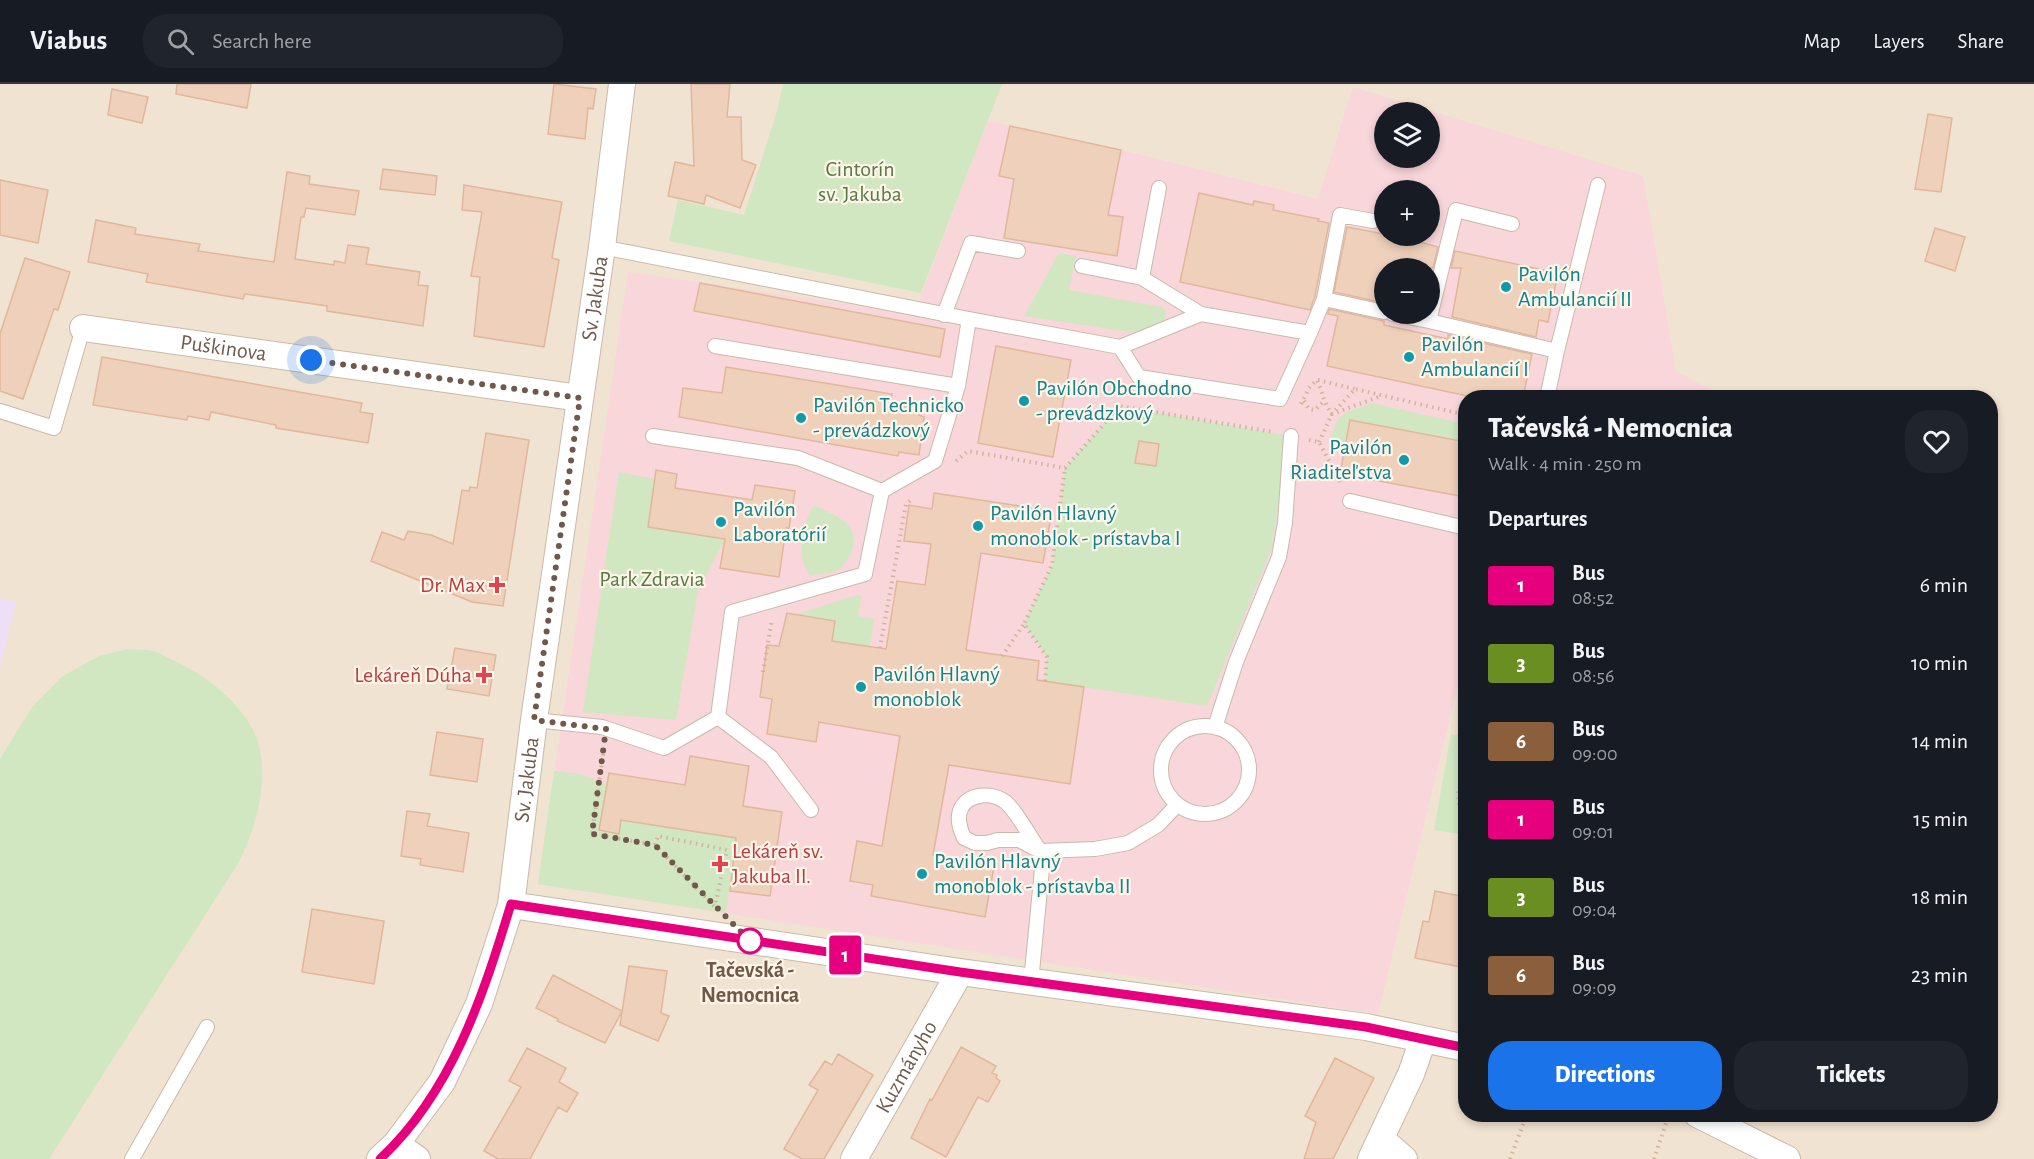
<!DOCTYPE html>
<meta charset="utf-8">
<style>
:root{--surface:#171b24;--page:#20242c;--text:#f1f3f6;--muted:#9ea1a6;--line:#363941;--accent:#1a73e8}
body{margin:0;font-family:"Alegreya Sans",sans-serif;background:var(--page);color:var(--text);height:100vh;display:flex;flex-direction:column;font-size:22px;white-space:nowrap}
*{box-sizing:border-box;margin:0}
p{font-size:20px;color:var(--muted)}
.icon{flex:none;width:33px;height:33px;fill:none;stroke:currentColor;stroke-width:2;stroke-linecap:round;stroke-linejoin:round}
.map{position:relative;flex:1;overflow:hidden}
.sheet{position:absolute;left:1458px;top:306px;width:540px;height:732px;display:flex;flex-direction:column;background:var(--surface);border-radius:24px;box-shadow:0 3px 9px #0003}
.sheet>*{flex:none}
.badge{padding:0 12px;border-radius:4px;font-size:21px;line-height:39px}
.fabs{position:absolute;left:1374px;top:18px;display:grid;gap:12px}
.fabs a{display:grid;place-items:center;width:66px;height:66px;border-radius:50%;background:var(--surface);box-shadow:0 3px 9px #0003;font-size:30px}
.you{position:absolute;width:30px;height:30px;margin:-15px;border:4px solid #fff;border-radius:50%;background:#1a73e8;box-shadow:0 0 0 9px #1a73e833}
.map>.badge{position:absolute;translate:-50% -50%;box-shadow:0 0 0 3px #fff}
h2{padding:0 30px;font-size:22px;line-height:54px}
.round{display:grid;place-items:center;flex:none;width:63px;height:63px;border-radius:24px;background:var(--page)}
.headline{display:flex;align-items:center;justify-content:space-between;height:102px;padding:0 30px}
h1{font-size:28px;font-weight:800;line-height:45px}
.primary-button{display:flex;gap:12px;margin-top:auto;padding:12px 30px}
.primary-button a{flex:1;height:69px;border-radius:24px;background:var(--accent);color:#fff;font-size:24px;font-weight:800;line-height:69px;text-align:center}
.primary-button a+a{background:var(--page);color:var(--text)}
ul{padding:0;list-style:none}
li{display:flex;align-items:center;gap:18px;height:78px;padding:0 30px}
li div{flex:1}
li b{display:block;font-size:22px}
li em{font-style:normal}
li .badge{min-width:66px;font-weight:700;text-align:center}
header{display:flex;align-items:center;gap:36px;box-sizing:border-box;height:84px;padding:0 30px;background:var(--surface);border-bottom:2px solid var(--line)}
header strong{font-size:28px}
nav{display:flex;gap:33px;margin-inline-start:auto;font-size:21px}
.search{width:420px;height:54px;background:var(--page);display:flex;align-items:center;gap:15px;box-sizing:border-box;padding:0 21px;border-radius:24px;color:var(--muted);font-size:22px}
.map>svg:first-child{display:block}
.residential{fill:#f1e3d1;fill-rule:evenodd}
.education{fill:#eedff6}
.medical{fill:#f8d6da;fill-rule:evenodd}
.green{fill:#d0e7c2}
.building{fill:#eed0bb;stroke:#e0b79d;stroke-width:1.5}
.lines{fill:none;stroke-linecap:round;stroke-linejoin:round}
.service-casing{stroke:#cab9aa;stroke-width:16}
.minor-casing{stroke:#cab9aa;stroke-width:28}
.path{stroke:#d2b39f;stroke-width:4;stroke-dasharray:1.5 4.5;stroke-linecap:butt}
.service{stroke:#fff;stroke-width:14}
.minor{stroke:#fff;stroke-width:26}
.line-casing{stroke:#fff;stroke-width:14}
.line{stroke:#e6007e;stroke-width:9}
.walk{stroke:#70584a;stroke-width:6;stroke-dasharray:0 10.8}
.culture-dot{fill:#0f9aa8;stroke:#fef5e8;stroke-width:2}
.health-dot{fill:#e0444e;stroke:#fef5e8;stroke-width:2}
.stop-dot{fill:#fff;stroke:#e6007e;stroke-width:3}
.labels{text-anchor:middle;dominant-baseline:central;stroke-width:4.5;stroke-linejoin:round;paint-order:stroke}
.park-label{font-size:22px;fill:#557b46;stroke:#fef5e8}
.culture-label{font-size:22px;fill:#0d838f;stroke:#fef5e8;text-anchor:start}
.street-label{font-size:22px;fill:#70584a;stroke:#fef5e8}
.health-label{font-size:22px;fill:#be3a42;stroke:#fef5e8;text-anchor:end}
.stop-label{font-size:22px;font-weight:bold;fill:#70584a;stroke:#fef5e8}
</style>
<header>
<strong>Viabus</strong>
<div class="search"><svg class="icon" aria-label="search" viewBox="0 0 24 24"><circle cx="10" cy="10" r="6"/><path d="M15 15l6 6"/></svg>Search here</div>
<nav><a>Map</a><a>Layers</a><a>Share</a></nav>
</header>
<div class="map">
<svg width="2034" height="1075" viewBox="0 0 2034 1075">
<rect width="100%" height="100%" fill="#faf1e2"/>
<path class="residential" d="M0,0H2034V1075H0ZM1384,28H1430V74H1384ZM1384,106H1430V152H1384ZM1384,184H1430V230H1384ZM1466,314H1990V1030H1466Z"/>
<path class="education" d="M0,514L16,518L0,583Z"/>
<path class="medical" d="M1353,3L1643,92L1676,287L1724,313L1466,314L1465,571L1378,930L538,800L628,188L914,230L988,37L1121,66L1318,115ZM1384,28H1430V74H1384ZM1384,106H1430V152H1384ZM1384,184H1430V230H1384Z"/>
<path class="green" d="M783,0H1002L921,209L669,157L678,116L744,131L777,27Z
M1059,169L1076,172L1069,206L1162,223L1166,227L1164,239L1144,247L1130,248L1024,232Z
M1372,319L1465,340V358L1350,336L1345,361L1330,358C1337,326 1344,330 1372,319Z
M1120,322L1289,352L1272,464L1207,622L1045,597L1047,573L1024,540L1052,481L1065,384Z
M619,388L655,395L648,443L725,455L698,507L676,636L583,628Z
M814,421C823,426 841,433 847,440C861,454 851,476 838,486C831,490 818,490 810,491C795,472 802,440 814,421Z
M857,511L861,512L858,532L874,535L870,563L832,557L835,537L795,531Z
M127,565C135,566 145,565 154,567C161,569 168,574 175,577C211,594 256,629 261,672C266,710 255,744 239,778L49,1075H0V675L32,623L63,592L99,572Z
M1451,650L1465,653V751L1434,746Z
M554,687L581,690L607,701L599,746L619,749L621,736L736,754L726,829L538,800Z"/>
<path class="building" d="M177,0H251L247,24L176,10Z
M554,0L596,5L593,25L588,24L585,55L548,50Z
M691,0H730L727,33H741L742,76L756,81L740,124L706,111L704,120L668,112L675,78L694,82Z
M112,5L148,13L142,39L108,31Z
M1928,30L1952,34L1941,108L1915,105Z
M1010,42L1121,66L1108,131L1123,133L1117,172L1004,154L1014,95L999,92Z
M383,85L437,92L435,111L380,105Z
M287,88L310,92L309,100L359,107L355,131L306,124L304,133H301L295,175L334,181V177L345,179L348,161L369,164L366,180L420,188L418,201L428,202L423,242L327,227V222L245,210L243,215L146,198L148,190L88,178L96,136L136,144L135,150L200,160L198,167L274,178Z
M0,96L48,106L38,159L0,151Z
M464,101L562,118L552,174L559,176L544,263L474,252L480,193L471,192L482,128L462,126Z
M1199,109L1253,121L1254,117L1274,121L1273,126L1319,135L1318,137L1329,139L1315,212L1310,226L1180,198Z
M1347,143L1384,150V152H1398L1438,163L1433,184H1384V219L1334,208Z
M1935,144L1965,153L1955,187L1925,177Z
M1455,167L1558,189L1548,238L1539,236L1536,253L1452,233L1461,184H1451Z
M25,174L70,188L58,226L54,225L23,315L0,307V250Z
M700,199L945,245L940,273L694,227Z
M1329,225L1384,237V241L1448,255V251L1532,270L1523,314H1477L1327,282L1338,232L1328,230Z
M996,262L1071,276L1053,373L978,359Z
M102,273L362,319L360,328L373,330L368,359L276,344V341L211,328L209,336L188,332L187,336L93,321Z
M726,283L892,310L890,320L920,325L919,331L924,333L919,371L899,368L898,372L679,333L683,304L722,309Z
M1350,336L1466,358V413L1340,390Z
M486,349L529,356L503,522L472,518L371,477L382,448L404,456L408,447L431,451L453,460L462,406L469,407L470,403L477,404Z
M1139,357L1159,360L1156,382L1135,379Z
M656,386L677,390L675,404L752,416L755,401L795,407L789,444H786L779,493L720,484L725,455L648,443Z
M934,409L1052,427L1043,479L981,469L966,566L1039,577L1037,596L1084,603L1070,700L949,681L933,771L994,783L985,833L871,812L873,801L850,797L857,757L882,762L900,652L819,638L816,658L767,650L772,615L760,613L767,561L779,562L787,529L835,537L832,557L886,565L897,497L925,501L931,460L904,457L909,421L932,425Z
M455,564L496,571L489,612L447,605Z
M437,648L483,655L477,698L430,691Z
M690,672L749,682L743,722L782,728L770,812L730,807L736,754L621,736L619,750L599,746L609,689L685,701Z
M407,727L430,730L427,742L469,749L463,788L420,781L421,775L401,772Z
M1435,807L1466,813V884L1415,874L1423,837L1429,838Z
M312,825L384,837L374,900L302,888Z
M629,882L667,887L661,929L669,932L658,957L620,941Z
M553,891L622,927L605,959L557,937L558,935L536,924Z
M961,963L996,982L992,989L997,991L996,994L1000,997L988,1018L978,1013L946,1073L911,1054L930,1015L932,1016Z
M527,964L566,984L559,998L578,1009L567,1028L558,1023L530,1075H498L484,1067L521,1003L509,997Z
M838,970L873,991L824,1075H802L784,1065L818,1006L809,1001L825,977L832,981Z
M1335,974L1374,994L1333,1075H1304L1316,1038L1305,1032Z"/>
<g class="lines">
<g class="service-casing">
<path id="service" d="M602,163L969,235L1120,263L1139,293L1280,315L1310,249L1201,230L1120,263
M1082,182L1142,194L1159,104
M1142,194L1201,230
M1324,215L1384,228
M1393,230L1429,237L1456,126L1512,140
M944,231L971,159L1018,167
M1429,237L1557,267L1547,314
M1310,249L1324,215L1340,131L1373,137
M715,262L958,302
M1557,267L1598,101
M0,327L54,344L83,244
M653,352L798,374L882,407
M1350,417L1466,444
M718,633L771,673L811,726
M534,636L602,643L664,664L718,633L732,528L865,490L882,407L935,377L958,302L969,235
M1161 686a44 44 0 1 1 88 0a44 44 0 1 1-88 0Z
M1215,643L1236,578L1279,473L1285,439L1291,352
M1031,898L1042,785V776L1040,767C1032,756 1014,723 1004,717C989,707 962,710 959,731C958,740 961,747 964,754L975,759H987L998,756H1019L1040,767L1095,765L1128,759L1158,741L1177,721
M132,1075L207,943"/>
</g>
<g class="minor-casing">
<g id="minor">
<path id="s1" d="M83,244L580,314"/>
<path d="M511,821L960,888L1366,943L1466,964"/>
<path d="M1697,1030L1787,1075"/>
<path d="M1381,1055L1404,1075"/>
<path d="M396,1060L417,1075"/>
<path id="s2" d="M380,1075L396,1060L442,998L479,920L511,821L534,636L602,163L622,0"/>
<path id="s3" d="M854,1075L960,888"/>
<path d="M1371,1075L1411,990L1423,956"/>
</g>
</g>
<path class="path" d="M1318,296L1355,305
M1304,317L1309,325L1315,326L1323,318
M1301,320L1309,304L1317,296C1324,311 1322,316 1332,330L1381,312
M1309,356L1319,358L1342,401
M1319,358L1332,330L1355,305L1466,331
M956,377L968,367L1065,384L1120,322L1273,348
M880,564L906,420L912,415
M1002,572L1024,540
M763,588L772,535
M1045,597L1047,573L1024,540L1052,481L1065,384
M604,664L592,750L655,761L718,826
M1466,699L1458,706L1459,721L1466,730
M655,761L658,752L727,766L715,822
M1510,1075L1527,1030
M1654,1075L1669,1030"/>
<use href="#service" class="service"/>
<use href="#minor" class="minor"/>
</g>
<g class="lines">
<g class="line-casing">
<path id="line" d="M380,1075C452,1008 483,912 511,820L960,888L1366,943L1466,964"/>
</g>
<use href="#line" class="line"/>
<path class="walk" d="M311,276L580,314L534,636L606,645L592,750L655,761L750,857"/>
</g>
<g class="culture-dot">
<circle cx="1506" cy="203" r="6"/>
<circle cx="1409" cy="273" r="6"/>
<circle cx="1024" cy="317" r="6"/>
<circle cx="801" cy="334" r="6"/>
<circle cx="1404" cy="376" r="6"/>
<circle cx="721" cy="438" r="6"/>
<circle cx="978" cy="442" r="6"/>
<circle cx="861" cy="603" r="6"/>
<circle cx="922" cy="790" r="6"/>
</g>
<g class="health-dot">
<path d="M494 492h6v6h6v6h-6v6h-6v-6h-6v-6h6z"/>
<path d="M481 582h6v6h6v6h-6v6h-6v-6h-6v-6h6z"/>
<path d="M717 771h6v6h6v6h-6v6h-6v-6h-6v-6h6z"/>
</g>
<circle class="stop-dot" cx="750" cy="857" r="12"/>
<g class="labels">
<g class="park-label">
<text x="860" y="85">Cintorín<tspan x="860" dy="25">sv. Jakuba</tspan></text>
<text x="652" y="495">Park Zdravia</text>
</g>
<g class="culture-label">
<text x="1518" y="190">Pavilón<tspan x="1518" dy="25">Ambulancií II</tspan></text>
<text x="1421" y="260">Pavilón<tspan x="1421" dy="25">Ambulancií I</tspan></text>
<text x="1036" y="304">Pavilón Obchodno<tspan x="1036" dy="25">- prevádzkový</tspan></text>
<text x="813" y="321">Pavilón Technicko<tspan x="813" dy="25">- prevádzkový</tspan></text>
<text x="1392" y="363" text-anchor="end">Pavilón<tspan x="1392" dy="25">Riaditeľstva</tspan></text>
<text x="733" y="425">Pavilón<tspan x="733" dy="25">Laboratórií</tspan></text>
<text x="990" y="429">Pavilón Hlavný<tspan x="990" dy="25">monoblok - prístavba I</tspan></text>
<text x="873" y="590">Pavilón Hlavný<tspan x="873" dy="25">monoblok</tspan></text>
<text x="934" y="777">Pavilón Hlavný<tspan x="934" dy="25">monoblok - prístavba II</tspan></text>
</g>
<g class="street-label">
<text stroke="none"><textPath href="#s2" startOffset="902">Sv. Jakuba</textPath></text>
<text stroke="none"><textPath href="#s1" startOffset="142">Puškinova</textPath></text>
<text stroke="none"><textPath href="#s2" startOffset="416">Sv. Jakuba</textPath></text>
<text stroke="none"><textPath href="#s3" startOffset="106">Kuzmányho</textPath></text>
</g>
<g class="health-label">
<text x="485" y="501">Dr. Max</text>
<text x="472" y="591">Lekáreň Dúha</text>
<text x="732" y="767" text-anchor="start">Lekáreň sv.<tspan x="732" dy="25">Jakuba II.</tspan></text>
</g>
<g class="stop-label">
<text x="750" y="886">Tačevská -<tspan x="750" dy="25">Nemocnica</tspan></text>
</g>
</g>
</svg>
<div class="fabs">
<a><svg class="icon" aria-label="layers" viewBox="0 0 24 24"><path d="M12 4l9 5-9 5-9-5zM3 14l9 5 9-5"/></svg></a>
<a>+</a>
<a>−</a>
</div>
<div class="you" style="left:311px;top:276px"></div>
<b class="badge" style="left:845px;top:871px;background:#e6007e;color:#fff">1</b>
<section class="sheet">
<div class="headline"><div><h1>Tačevská - Nemocnica</h1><p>Walk · 4 min · 250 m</p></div><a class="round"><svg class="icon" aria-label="heart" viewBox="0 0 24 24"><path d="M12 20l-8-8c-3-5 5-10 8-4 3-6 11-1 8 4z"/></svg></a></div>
<h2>Departures</h2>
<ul>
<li><span class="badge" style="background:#e6007e;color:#fff">1</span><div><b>Bus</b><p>08:52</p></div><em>6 min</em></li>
<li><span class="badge" style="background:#6b8e23;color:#fff">3</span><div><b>Bus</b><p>08:56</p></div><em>10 min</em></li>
<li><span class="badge" style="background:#8b5e3c;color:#fff">6</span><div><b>Bus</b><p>09:00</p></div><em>14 min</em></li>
<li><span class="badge" style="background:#e6007e;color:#fff">1</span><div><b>Bus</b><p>09:01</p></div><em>15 min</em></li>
<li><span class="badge" style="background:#6b8e23;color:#fff">3</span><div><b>Bus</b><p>09:04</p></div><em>18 min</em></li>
<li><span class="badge" style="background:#8b5e3c;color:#fff">6</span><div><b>Bus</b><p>09:09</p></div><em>23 min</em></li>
</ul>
<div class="primary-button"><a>Directions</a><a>Tickets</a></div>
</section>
</div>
